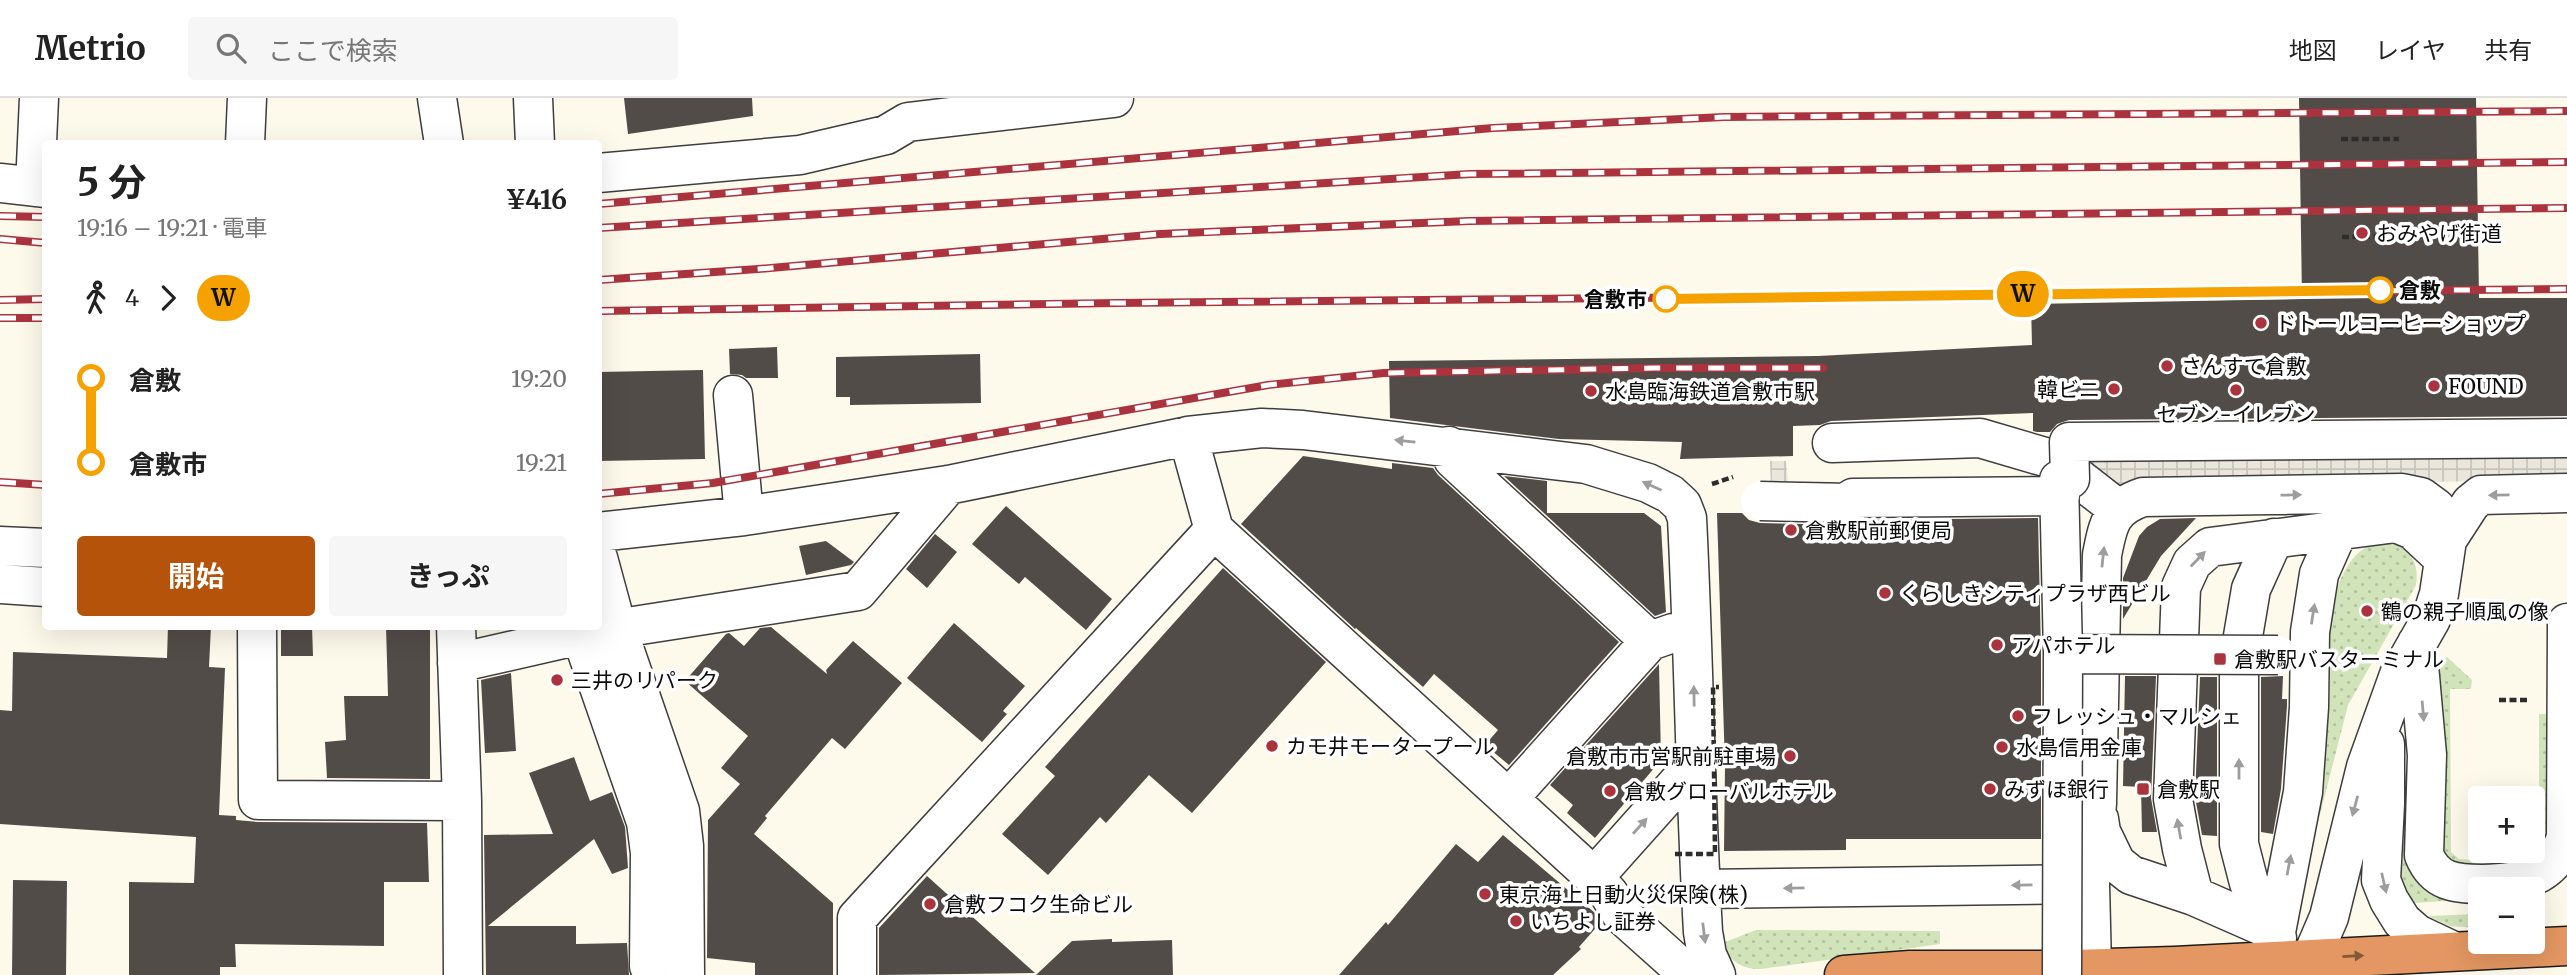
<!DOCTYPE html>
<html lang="ja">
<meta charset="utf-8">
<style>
:root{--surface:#fff;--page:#f6f6f6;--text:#222;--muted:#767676;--line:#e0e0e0;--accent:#b45309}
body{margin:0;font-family:Merriweather,"Noto Sans JP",serif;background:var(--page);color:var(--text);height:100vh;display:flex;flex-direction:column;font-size:26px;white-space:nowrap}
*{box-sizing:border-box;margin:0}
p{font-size:23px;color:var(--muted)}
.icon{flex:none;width:38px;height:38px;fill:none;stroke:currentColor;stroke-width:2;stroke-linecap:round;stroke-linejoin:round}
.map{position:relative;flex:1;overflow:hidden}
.details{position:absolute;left:42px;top:42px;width:560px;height:490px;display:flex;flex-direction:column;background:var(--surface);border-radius:7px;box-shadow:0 7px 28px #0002}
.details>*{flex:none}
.badge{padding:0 14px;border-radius:23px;font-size:24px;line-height:46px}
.buttons{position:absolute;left:2468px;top:688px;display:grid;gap:14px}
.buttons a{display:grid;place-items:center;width:77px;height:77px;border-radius:7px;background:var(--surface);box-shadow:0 7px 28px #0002;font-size:35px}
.map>.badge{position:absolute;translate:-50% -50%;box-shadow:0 0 0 4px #fff}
.legs{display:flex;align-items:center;gap:10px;height:77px;padding:0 35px;font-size:23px}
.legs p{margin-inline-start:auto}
.summary{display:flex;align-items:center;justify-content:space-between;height:119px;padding:0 35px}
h1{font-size:38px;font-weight:700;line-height:52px}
.button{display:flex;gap:14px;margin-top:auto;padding:14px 35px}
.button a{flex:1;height:80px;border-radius:7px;background:var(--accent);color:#fff;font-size:28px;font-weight:700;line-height:80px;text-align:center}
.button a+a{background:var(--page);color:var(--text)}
ul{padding:0 35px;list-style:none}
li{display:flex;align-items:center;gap:24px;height:84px;font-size:26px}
li i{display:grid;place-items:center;width:10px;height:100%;margin:0 9px;background:currentColor}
li i::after{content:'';width:18px;height:18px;margin:-9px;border:5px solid;border-radius:50%;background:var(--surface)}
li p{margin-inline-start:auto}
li:first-child i{background:linear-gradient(#0000 50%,currentColor 0)}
li:last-child i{background:linear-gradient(currentColor 50%,#0000 0)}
header{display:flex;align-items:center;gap:42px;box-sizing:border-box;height:98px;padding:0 35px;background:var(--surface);border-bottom:2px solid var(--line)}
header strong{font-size:33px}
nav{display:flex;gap:38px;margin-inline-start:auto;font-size:24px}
.search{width:490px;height:63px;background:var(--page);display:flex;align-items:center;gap:18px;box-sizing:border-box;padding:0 24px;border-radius:7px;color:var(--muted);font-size:26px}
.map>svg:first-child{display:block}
.grass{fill:url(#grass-dots)}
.plaza{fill:url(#plaza-grid)}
.building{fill:#524c49}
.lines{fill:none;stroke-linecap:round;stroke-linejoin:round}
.minor-casing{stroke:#3e3e3e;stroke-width:41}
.highway-casing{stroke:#1c1c1c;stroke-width:41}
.path{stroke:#2d2d2d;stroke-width:4.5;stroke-dasharray:7 3.5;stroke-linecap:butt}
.minor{stroke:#fff;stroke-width:38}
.highway{stroke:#e49762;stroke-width:38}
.rail-casing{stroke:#ab333e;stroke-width:8}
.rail{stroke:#fff;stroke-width:5;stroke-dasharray:16;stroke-linecap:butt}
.minor-bridge-casing{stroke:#3e3e3e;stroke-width:41;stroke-linecap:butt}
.path-bridge{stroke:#2d2d2d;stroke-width:4.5;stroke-dasharray:7 3.5;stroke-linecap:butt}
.minor-bridge{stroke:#fff;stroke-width:38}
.oneway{fill:#9d9d9d}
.oneway2{fill:#82583b}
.line-1-casing{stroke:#fff;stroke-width:16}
.line-1{stroke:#f5a200;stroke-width:10}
.poi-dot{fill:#ab333e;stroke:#fff;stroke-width:2.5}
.stop-1-dot{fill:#fff;stroke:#f5a200;stroke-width:3.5}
.labels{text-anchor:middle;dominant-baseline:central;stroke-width:7;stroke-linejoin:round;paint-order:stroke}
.poi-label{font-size:21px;fill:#0b0b0b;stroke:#fff;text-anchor:start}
.stop-label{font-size:21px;font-weight:bold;fill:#0b0b0b;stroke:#fff;text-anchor:start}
</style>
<header>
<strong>Metrio</strong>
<div class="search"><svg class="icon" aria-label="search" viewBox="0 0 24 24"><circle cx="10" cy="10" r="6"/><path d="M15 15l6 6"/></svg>ここで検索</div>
<nav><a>地図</a><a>レイヤ</a><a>共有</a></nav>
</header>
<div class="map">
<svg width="2567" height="877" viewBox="0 0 2567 877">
<defs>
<pattern id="grass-dots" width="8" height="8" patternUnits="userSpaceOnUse" patternTransform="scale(1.75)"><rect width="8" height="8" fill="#d1e3b9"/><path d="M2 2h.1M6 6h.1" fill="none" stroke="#b2c19e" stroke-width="1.8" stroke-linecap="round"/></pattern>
<pattern id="plaza-grid" width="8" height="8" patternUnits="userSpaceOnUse" patternTransform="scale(1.75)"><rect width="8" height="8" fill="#ebe6dc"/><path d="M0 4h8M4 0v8" fill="none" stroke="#c8c4bb"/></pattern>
</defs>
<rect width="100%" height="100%" fill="#fdf9eb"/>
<path class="grass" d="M2395,444C2413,454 2419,467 2416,487L2348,607L2314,740L2329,514C2337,490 2346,456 2373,446C2379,444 2388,445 2395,444Z
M2447,559L2472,582L2471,591H2450L2451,754L2459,761L2519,765L2539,746V616H2551L2550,740L2531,769L2447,768L2440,760L2438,565Z
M2409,671L2459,802L2414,805L2404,789L2396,765L2403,677Z
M2480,816V830L2450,828L2428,818Z
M1756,832L1940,833V846L1761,871C1741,871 1730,864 1723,845Z"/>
<path class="plaza" d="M2567,330V382L2077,389L2078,568L2052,402L1771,393L1770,363H1786L1789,393L2030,391V371L2057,336Z"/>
<path class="building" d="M624,0H752L753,18L628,36Z
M2299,0H2476L2479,200H2567V318L2069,322L2057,326L2050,334H2037L2033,333V315L1831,323L1820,327L1793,328V358L1680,361L1682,344L1559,341L1390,320L1389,263L1818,258L2032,247L2031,206L2302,201Z
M777,249L778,280H746L742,277L730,276L729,251Z
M980,256L981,305L850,307V299H836V259Z
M703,272L705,361L598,363V274Z
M1303,358L1392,371V365L1433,370L1438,377L1619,544L1509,667L1485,647L1498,632L1434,576L1423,589L1356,530L1355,531L1241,426Z
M1504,378L1547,383V415H1644L1661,428L1666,514L1655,518Z
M1006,408L1112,501L1086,532L1025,479L1019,486L972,446Z
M1717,415H1742L1749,422L1760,425L1852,427L1865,422L2038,420L2041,556V741H1846V752L1724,753L1725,668Z
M2196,420L2161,458L2123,521V480L2139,438L2147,429L2160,421Z
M935,436L957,454L927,490L906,471Z
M826,443L854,464L851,467L806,477L799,448Z
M1223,470L1326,564L1192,715L1149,677L1106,725L1100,719L1048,777L1002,736L1055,678L1045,669Z
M954,525L1025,588L1003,613L1007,616L982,644L907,580Z
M168,528H211L209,569L225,570L219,717L236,718V722L258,724L427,725L429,784H384V848L235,846L236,869H220V877H129V784L194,785L196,739L0,726V612L12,613L13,554L167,560Z
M281,528H312L313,558H281Z
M386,528H430V681L327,680L325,644L346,642L344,598H388Z
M771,529L827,576L826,572L853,543L902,585L845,651L832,640L765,718L767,720L754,736L833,805V877H755V865L707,860L708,722L740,686L721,670L748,638L685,583L726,536L729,535L744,548L760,530Z
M1659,566L1661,662L1595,740L1567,715L1573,707L1550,687Z
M511,575L516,653L485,655L481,582Z
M2125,578H2156L2151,700L2157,734H2142L2141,689L2123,688Z
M2283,578L2282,601H2287V608L2281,691L2273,736L2261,734V579Z
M2200,579H2217V738L2202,737L2195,699Z
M574,659L590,703L612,694L625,729L628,770L612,776L594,741L488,828H576V846L627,845L629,877H486L484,737L553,736L529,675Z
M1503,737L1595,815L1601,824L1579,849L1581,851L1553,877H1339L1386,824L1388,827L1456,746L1478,764Z
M927,778L1035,875L879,877V830Z
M13,782L67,783L66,877H12Z
M1112,841V844L1172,842L1173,877H1036L1072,843Z"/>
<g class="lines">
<g class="minor-casing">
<path id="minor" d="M437,0L444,46
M533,0L535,46
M245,46L247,0
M598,75L800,57L886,37L908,24L1114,0
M0,85L46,90
M35,89L39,0
M733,297L744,418
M1188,338L1262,330L1303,332L1586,366L1648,385L1670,396L1682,407L1687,420C1694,558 1695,696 1703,834L1707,857L1716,877
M1832,345L1980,340L2055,362L2118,411
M1449,348L1453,361L1650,543
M598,434L744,418L948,387L1188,338L1214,432
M2274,440L2251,491L2239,562V746L2249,785L2271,822L2277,840
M2447,442L2471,405L2481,397L2567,395
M0,448L46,450
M598,460L617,530L680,713L684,748L685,877
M0,486L46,489
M257,528L258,702L462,703
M456,528L462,703L463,877
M581,537L646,724L650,755L649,868
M2417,545L2427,657L2424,757C2435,784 2455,786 2482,786C2520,785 2553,781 2566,739L2567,525
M457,565L589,535L858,493L948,387
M2385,646V706L2381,782L2389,802L2402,823L2417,836L2451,852
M1509,700L1650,543L1673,535
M2099,721L2101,734L2116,765L2131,777L2194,798L2276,834L2303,694L2309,609L2310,534L2319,476L2338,433
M1594,779L1695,666
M1701,791L2090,786
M2194,798L2182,751L2173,701L2181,489L2192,465L2210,449L2396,425L2413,432L2444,461
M2092,870L2090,786L2097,705L2102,457C2108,427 2110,410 2143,399L2402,395L2421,399L2436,410L2444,424L2447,442L2439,496L2431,521L2399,577L2366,669L2329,819L2311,861L2299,877
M857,877V820L1214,432L1594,779L1609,796L1622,817L1689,877"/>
</g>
<g class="highway-casing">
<path id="highway" d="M1844,877L1910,872H2040L2174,868L2567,848"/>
</g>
<path class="path" d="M2341,41H2399
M2342,139L2401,138
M2344,228L2409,229
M1712,386L1733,379
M2499,602H2528"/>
<use href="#minor" class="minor"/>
<use href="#highway" class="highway"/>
<g class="rail-casing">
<path id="rail" d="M598,106L1493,30L1724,19L2567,13
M0,118L46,119
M598,130L1470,76L2567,64
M0,141L46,145
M598,182L758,171L1160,136L1469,123L2567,110
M0,202L46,201
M598,213L1117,205L2567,191
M0,220H46
M0,384L46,387
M598,396L713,385L1268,287L1384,275L1654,270H1823"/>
</g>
<use href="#rail" class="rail"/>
<g class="minor-bridge-casing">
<path id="minor-bridge" d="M1760,403L1852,405L1853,400L2060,398
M2063,556L2278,557
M2062,877L2063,556L2059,382L2070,381L2069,344L2567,340"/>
</g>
<path class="path-bridge" d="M1675,756H1715L1713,589H1719"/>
<use href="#minor-bridge" class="minor-bridge"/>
</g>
<defs><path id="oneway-solid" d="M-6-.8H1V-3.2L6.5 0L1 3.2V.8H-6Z" transform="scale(1.75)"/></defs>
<g class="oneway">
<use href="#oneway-solid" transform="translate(1405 343) rotate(-174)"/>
<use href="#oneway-solid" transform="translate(1652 388) rotate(-156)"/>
<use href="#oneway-solid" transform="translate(2291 397) rotate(-1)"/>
<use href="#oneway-solid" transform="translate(2499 397) rotate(179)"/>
<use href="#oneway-solid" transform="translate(2103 459) rotate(-84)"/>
<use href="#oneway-solid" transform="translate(2198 461) rotate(-46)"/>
<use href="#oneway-solid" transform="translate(2313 516) rotate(-81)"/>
<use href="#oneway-solid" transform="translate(1694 598) rotate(-91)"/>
<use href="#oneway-solid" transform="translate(2423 613) rotate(85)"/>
<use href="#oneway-solid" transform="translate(2239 671) rotate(-90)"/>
<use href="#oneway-solid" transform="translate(2355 708) rotate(105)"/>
<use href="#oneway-solid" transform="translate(1640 728) rotate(-48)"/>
<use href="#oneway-solid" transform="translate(2179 731) rotate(-100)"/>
<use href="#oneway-solid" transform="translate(2289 767) rotate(-79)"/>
<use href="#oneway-solid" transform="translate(2384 785) rotate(77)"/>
<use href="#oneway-solid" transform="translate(2022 787) rotate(179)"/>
<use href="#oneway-solid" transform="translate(1794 790) rotate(179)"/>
<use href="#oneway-solid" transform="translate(1704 835) rotate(83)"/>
</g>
<use class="oneway2" href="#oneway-solid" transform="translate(2353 858) rotate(-3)"/>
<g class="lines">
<g class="line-1-casing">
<path id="line-1" d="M1666,201L2380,192"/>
</g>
<use href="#line-1" class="line-1"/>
</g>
<g class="poi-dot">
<circle cx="2362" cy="135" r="7"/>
<circle cx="2261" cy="225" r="7"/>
<circle cx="2167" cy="268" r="7"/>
<circle cx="2434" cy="288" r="7"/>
<circle cx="2114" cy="291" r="7"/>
<circle cx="2236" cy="292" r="7"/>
<circle cx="1591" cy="293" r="7"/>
<circle cx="1791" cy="432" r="7"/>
<circle cx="1885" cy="495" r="7"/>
<circle cx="2367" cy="513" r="7"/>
<circle cx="1997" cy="547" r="7"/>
<rect x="2213" y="554" width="14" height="14" rx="3.5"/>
<circle cx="557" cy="582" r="7"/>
<circle cx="2018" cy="618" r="7"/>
<circle cx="1272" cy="648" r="7"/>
<circle cx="2002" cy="649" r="7"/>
<circle cx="1790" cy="658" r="7"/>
<circle cx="1990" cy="691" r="7"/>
<rect x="2136" y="684" width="14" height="14" rx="3.5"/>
<circle cx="1610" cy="693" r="7"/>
<circle cx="1485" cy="796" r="7"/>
<circle cx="930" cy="806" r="7"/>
<circle cx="1516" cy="823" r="7"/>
</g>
<g class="stop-1-dot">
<circle cx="2380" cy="192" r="12"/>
<circle cx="1666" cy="201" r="12"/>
</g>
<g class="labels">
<g class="poi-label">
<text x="2376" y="135">おみやげ街道</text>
<text x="2275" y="225">ドトールコーヒーショップ</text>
<text x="2181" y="268">さんすて倉敷</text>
<text x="2448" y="288">FOUND</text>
<text x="2100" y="291" text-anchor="end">韓ビニ</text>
<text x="1605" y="293">水島臨海鉄道倉敷市駅</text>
<text x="2236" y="316" text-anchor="middle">セブン-イレブン</text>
<text x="1805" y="432">倉敷駅前郵便局</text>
<text x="1899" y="495">くらしきシティプラザ西ビル</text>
<text x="2381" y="513">鶴の親子順風の像</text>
<text x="2011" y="547">アパホテル</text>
<text x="2234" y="561">倉敷駅バスターミナル</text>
<text x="571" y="582">三井のリパーク</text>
<text x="2032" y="618">フレッシュ・マルシェ</text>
<text x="1286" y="648">カモ井モータープール</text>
<text x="2016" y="649">水島信用金庫</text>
<text x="1776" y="658" text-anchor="end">倉敷市市営駅前駐車場</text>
<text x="2004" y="691">みずほ銀行</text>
<text x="2157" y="691">倉敷駅</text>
<text x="1624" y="693">倉敷グローバルホテル</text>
<text x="1499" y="796">東京海上日動火災保険(株)</text>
<text x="944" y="806">倉敷フコク生命ビル</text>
<text x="1530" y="823">いちよし証券</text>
</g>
<g class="stop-label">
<text x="2399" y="192">倉敷</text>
<text x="1647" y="201" text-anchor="end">倉敷市</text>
</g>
</g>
</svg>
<div class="buttons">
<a>+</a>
<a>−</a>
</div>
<b class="badge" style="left:2023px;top:196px;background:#f5a200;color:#111">W</b>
<section class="details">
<div class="summary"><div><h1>5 分</h1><p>19:16 – 19:21 · 電車</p></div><b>¥416</b></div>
<div class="legs"><svg class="icon" aria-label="walk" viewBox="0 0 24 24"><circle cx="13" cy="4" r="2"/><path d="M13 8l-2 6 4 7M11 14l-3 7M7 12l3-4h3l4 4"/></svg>4<svg class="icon" aria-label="forward" viewBox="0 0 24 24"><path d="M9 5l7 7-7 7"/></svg><b class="badge" style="background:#f5a200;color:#111">W</b></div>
<ul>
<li><i style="color:#f5a200"></i><b>倉敷</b><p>19:20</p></li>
<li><i style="color:#f5a200"></i><b>倉敷市</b><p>19:21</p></li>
</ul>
<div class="button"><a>開始</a><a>きっぷ</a></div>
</section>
</div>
